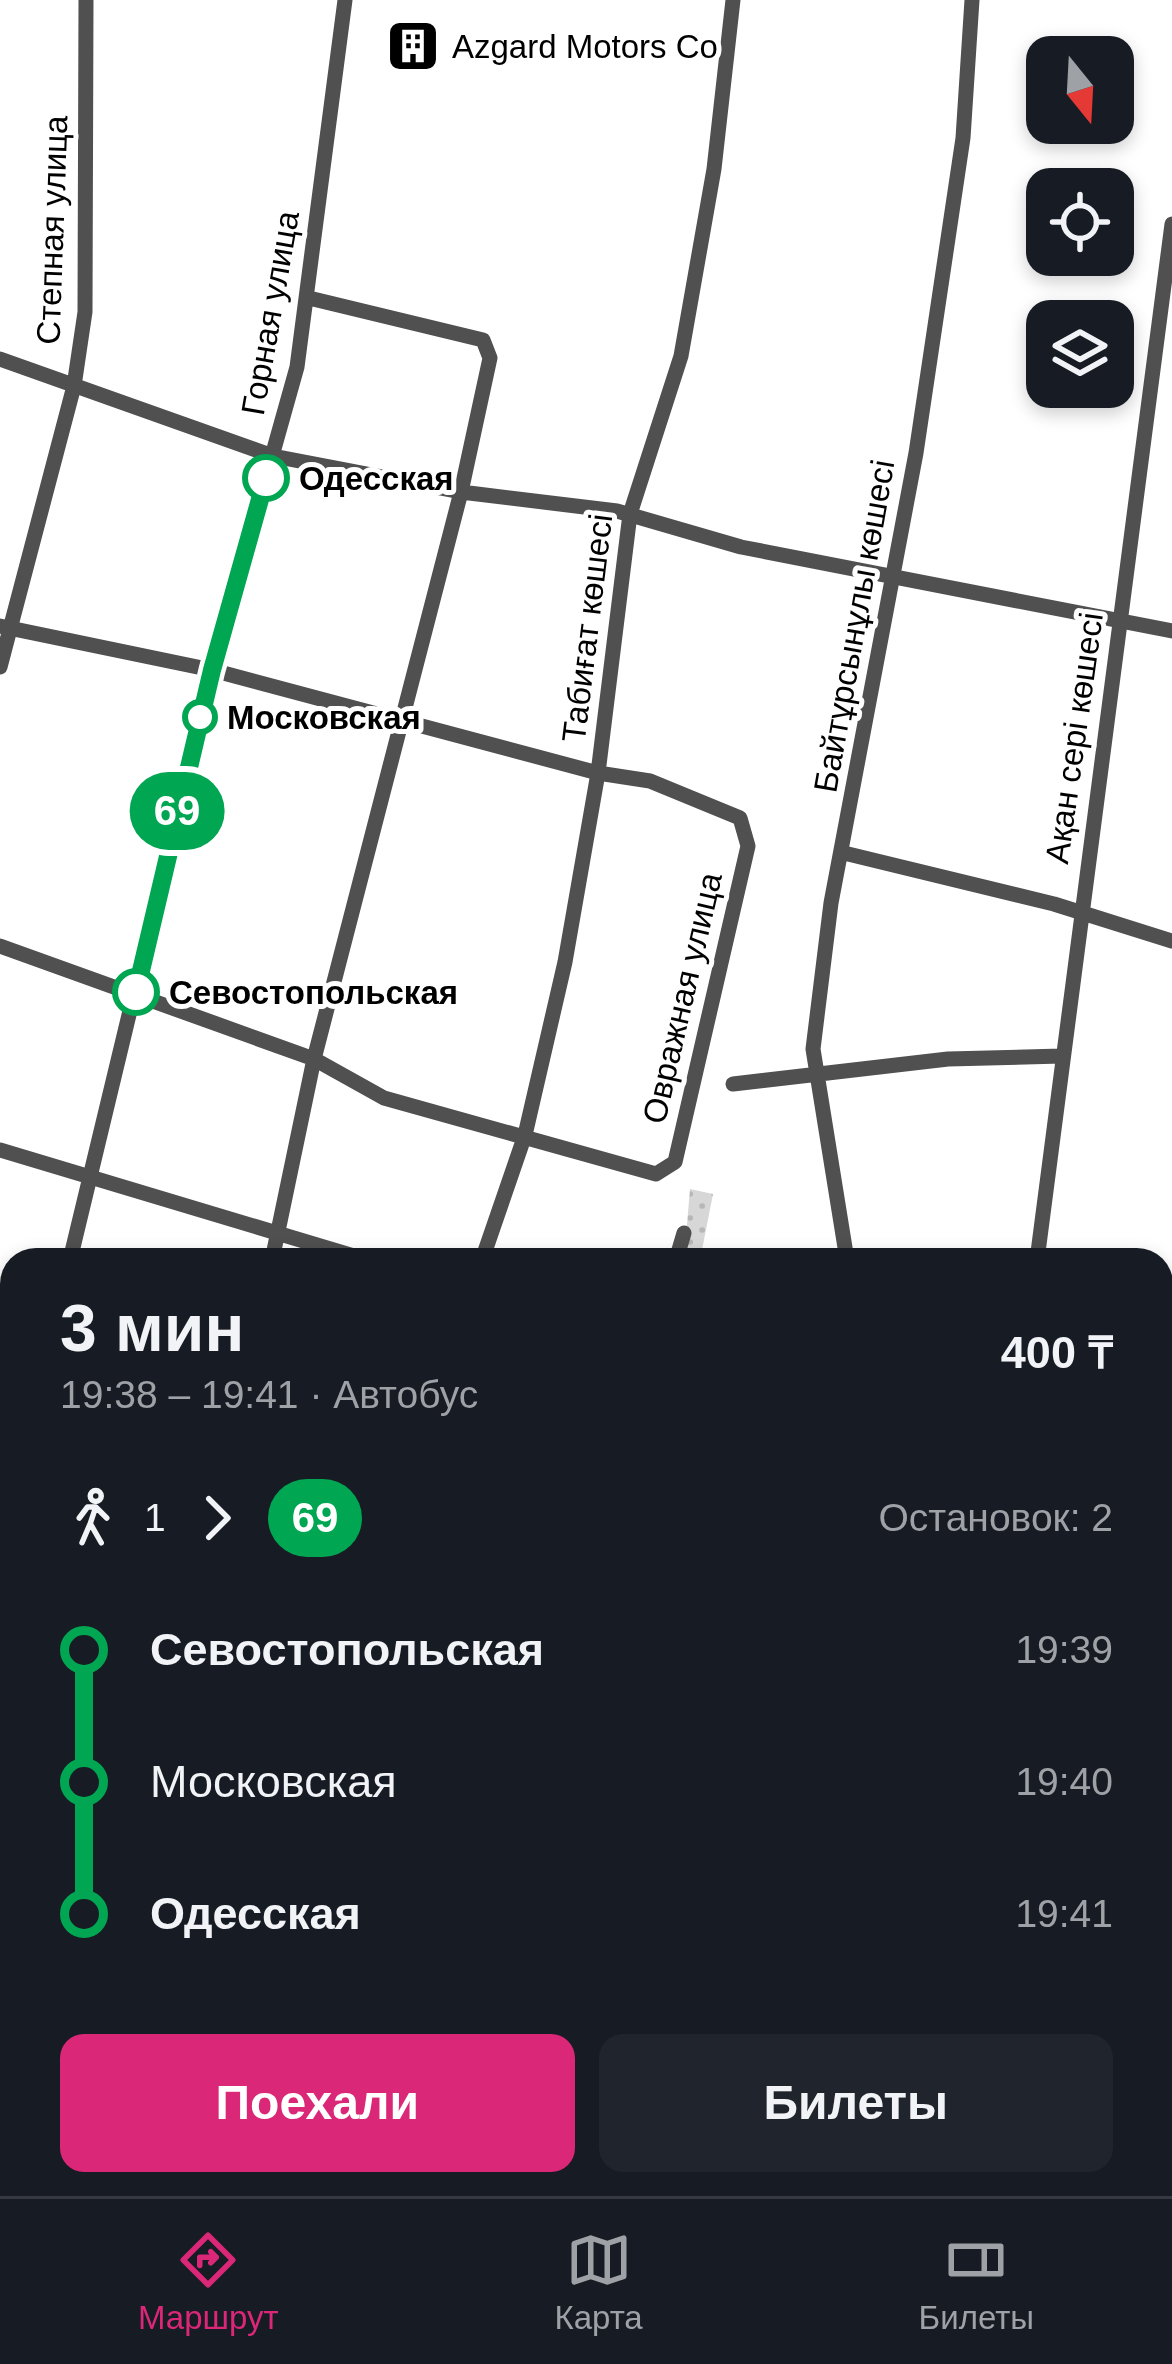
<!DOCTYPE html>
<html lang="ru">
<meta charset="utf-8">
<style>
:root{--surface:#171b24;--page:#20242c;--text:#f1f3f6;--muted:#9ea1a6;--line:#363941;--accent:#db2777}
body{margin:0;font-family:Helvetica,sans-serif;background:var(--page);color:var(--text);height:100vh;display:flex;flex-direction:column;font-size:45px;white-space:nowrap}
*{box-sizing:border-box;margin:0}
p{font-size:39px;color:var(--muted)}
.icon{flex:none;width:66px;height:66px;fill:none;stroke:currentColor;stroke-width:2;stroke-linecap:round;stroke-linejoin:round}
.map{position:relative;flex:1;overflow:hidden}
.details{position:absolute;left:0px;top:1248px;width:1173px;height:948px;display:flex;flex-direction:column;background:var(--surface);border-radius:36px 36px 0 0;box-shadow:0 6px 18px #0003}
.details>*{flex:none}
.badge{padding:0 24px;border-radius:39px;font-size:42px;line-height:78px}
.needle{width:78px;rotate:162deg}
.fabs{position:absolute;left:1026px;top:36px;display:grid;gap:24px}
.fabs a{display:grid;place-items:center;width:108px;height:108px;border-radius:24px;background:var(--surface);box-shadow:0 6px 18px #0003;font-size:60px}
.map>.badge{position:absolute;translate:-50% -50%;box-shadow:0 0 0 6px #fff}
.legs{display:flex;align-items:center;gap:18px;height:132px;padding:0 60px;font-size:39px}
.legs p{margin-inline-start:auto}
.overview{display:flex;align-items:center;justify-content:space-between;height:204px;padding:0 60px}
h1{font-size:66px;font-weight:700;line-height:90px}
.cta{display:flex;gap:24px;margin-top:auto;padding:24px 60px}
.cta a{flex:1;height:138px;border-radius:24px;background:var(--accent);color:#fff;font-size:48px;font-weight:700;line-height:138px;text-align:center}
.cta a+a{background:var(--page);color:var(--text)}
ul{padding:0 60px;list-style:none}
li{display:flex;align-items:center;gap:42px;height:132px;font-size:45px}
li i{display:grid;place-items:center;width:18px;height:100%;margin:0 15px;background:currentColor}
li i::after{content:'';width:30px;height:30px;margin:-15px;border:9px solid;border-radius:50%;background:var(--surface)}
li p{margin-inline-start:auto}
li:first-child i{background:linear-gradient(#0000 50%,currentColor 0)}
li:last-child i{background:linear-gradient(currentColor 50%,#0000 0)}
.tabs{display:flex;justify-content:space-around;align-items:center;height:168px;border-top:3px solid var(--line);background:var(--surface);font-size:33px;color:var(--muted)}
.tabs a{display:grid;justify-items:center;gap:6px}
.tabs .on{color:var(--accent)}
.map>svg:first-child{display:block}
.grass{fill:url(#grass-dots)}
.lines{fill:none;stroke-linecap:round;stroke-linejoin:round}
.minor{stroke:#505050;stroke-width:15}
.rail-casing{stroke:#000;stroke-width:8}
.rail{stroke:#fff;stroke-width:3;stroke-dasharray:9;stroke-linecap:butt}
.line-1-casing{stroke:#fff;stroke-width:27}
.line-1{stroke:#00a651;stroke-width:18}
.stop-1-dot{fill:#fff;stroke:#00a651;stroke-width:6}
.labels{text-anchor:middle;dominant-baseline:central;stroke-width:10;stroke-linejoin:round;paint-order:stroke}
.poi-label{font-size:33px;fill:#000;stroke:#fff;text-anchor:start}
.street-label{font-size:33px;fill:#000;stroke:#fff}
.stop-label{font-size:33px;font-weight:bold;fill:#000;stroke:#fff;text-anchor:start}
</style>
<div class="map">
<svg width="1172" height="2196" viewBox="0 0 1172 2196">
<defs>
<pattern id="grass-dots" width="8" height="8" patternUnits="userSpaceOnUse" patternTransform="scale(3)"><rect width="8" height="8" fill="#d7d7d7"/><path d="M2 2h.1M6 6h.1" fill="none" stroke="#b7b7b7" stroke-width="1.8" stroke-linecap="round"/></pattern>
</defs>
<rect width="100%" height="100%" fill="#fff"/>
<path class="grass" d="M690,1189L713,1194L700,1260H684Z"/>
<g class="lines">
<path class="minor" d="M0,359L273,456L461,492L617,511L741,547L1172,631
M0,626L212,670L598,773L650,781L740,818L748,846L675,1162L656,1174L384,1098L314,1059L0,946
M0,667L74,386L85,312L86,0
M844,853L1054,904L1172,941
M733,1084L948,1059L1062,1056
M0,1150L367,1260
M70,1260L212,670L297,367L345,0
M272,1260L314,1059L461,492L490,358L483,340L309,298
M482,1260L525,1135L565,962L598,773L630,514L681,356L714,169L733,0
M676,1260L684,1233
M847,1260L813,1049L831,903L916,453L963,138L972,0
M1037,1260L1172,224
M0,1344L12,1347
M1161,1395L1172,1396
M1161,1655L1172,1559
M1161,1891L1172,1885
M0,1937L12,1941
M1161,2119L1172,2121
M0,2159L12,2162
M82,2184L104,2196
M13,2196L16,2184
M229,2196L232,2184
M448,2196L452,2184
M930,2196L932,2184"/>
<g class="rail-casing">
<path id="rail" d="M1075,2196L1077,2184"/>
</g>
<use href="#rail" class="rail"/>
</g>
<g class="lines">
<g class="line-1-casing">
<path id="line-1" d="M136,992L212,670L266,478"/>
</g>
<use href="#line-1" class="line-1"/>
</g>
<defs>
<g id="building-square" transform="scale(2.7)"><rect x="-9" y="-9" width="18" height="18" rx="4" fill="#000" stroke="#fff"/><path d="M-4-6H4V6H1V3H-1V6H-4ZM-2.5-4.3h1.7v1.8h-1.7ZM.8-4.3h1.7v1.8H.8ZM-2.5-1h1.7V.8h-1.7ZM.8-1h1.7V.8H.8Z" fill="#fff"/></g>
</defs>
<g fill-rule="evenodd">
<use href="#building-square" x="413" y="46"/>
</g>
<g class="stop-1-dot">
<circle cx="266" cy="478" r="21"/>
<circle cx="200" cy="717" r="15"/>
<circle cx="136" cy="992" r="21"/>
</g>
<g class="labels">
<g class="poi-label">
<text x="452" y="46">Azgard Motors Co</text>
</g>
<g class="street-label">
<text transform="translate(52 230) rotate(-88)">Степная улица</text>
<text transform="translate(270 313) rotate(-80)">Горная улица</text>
<text transform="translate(854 626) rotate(-80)">Байтұрсынұлы көшесі</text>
<text transform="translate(587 628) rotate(-83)">Табиғат көшесі</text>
<text transform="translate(1074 738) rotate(-82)">Ақан сері көшесі</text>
<text transform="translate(682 998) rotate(-77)">Овражная улица</text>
</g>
<g class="stop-label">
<text x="299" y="478">Одесская</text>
<text x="227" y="717">Московская</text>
<text x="169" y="992">Севостопольская</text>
</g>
</g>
</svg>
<div class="fabs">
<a><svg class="needle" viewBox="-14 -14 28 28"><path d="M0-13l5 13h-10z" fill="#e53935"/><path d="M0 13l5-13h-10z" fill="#9ea1a6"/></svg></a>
<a><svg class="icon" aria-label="locate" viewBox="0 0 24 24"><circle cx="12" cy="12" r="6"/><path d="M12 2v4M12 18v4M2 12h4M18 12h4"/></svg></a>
<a><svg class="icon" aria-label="layers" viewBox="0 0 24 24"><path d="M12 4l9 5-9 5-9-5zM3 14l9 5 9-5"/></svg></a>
</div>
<b class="badge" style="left:177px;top:811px;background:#00a651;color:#fff">69</b>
<section class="details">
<div class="overview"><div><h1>3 мин</h1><p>19:38 – 19:41 · Автобус</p></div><b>400 ₸</b></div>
<div class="legs"><svg class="icon" aria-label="walk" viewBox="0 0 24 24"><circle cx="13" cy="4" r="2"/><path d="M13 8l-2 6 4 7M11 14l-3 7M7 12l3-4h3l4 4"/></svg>1<svg class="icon" aria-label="forward" viewBox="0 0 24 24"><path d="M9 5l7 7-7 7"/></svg><b class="badge" style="background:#00a651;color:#fff">69</b><p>Остановок: 2</p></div>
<ul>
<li><i style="color:#00a651"></i><b>Севостопольская</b><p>19:39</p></li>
<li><i style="color:#00a651"></i><span>Московская</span><p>19:40</p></li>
<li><i style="color:#00a651"></i><b>Одесская</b><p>19:41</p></li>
</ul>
<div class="cta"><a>Поехали</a><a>Билеты</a></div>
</section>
</div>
<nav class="tabs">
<a class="on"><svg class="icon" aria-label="directions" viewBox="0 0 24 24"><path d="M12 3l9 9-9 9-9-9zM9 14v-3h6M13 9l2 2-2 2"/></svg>Маршрут</a>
<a><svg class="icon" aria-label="map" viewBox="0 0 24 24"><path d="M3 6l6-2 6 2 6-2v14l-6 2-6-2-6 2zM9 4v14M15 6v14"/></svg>Карта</a>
<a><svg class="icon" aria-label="tickets" viewBox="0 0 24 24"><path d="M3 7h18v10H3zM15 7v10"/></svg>Билеты</a>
</nav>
